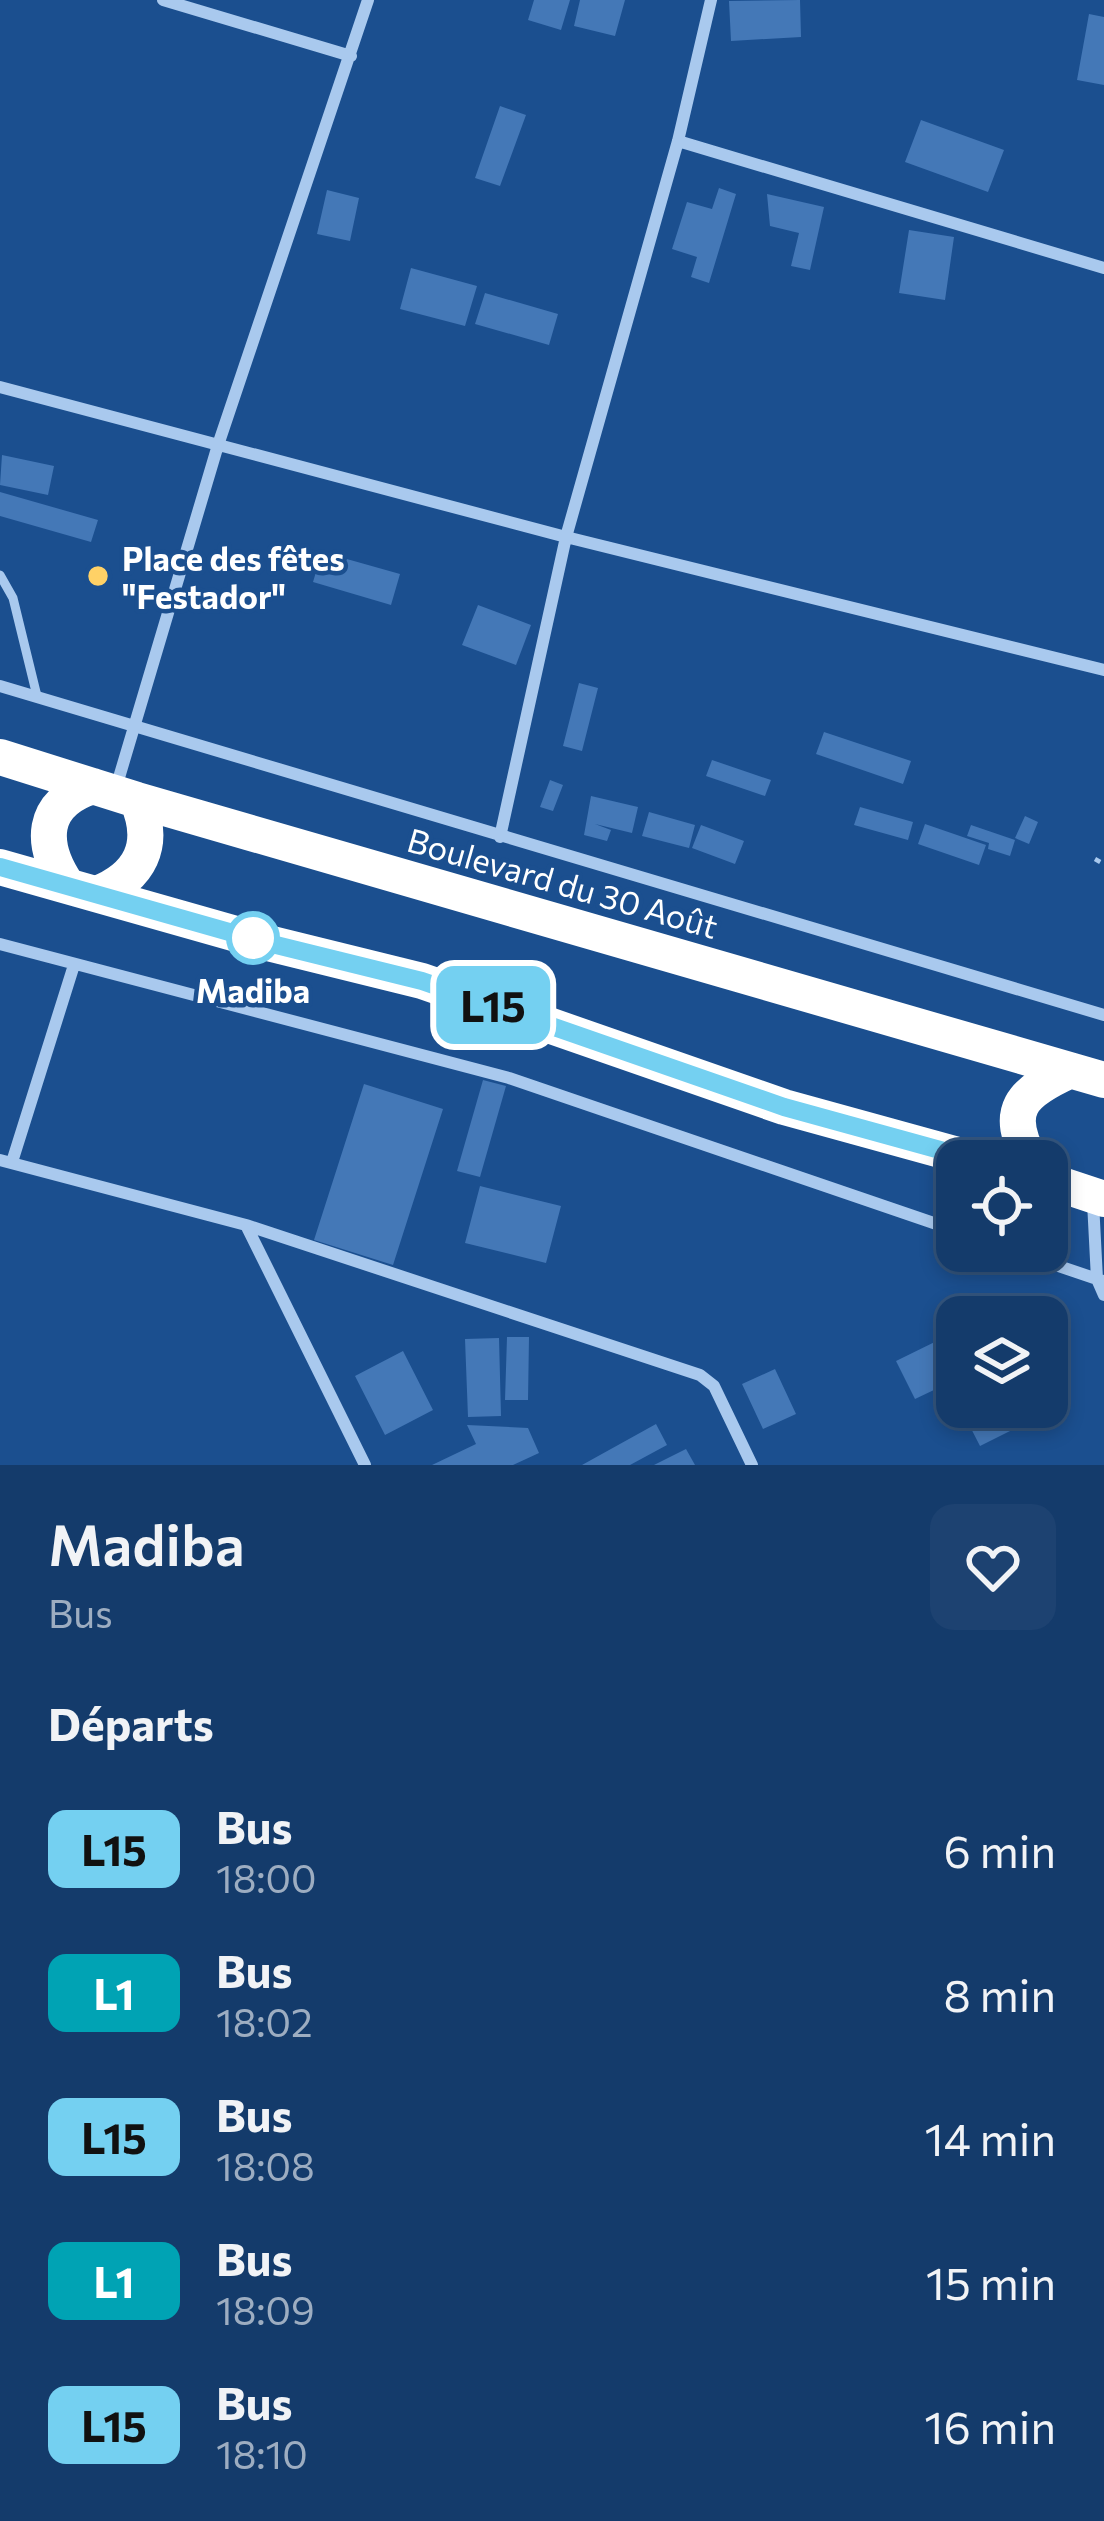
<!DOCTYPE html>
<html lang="fr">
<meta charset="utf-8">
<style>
:root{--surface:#143b6b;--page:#1d4271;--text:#f1f3f6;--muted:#9dadc1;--line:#33557e}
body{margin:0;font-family:Commissioner,sans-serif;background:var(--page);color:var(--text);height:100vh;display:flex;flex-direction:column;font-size:45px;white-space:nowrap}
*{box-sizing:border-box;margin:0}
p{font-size:39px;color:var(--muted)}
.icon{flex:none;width:66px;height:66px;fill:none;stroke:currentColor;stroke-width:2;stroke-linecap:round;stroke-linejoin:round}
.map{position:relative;height:1465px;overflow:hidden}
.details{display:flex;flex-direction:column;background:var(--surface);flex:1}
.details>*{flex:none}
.badge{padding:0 24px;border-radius:18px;font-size:42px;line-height:78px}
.buttons{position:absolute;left:936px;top:1140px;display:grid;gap:24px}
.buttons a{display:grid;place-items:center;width:132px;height:132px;border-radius:24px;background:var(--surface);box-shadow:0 6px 18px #0003,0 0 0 3px var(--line);font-size:60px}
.map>.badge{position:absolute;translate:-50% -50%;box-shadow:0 0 0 6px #fff}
h2{padding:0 48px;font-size:45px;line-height:108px}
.round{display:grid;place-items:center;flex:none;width:126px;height:126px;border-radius:24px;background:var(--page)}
.head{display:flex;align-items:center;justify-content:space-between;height:204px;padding:0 48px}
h1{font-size:57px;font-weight:600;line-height:90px}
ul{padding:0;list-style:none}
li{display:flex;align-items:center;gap:36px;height:144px;padding:0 48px}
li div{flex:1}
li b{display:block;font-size:45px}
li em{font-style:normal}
li .badge{min-width:132px;font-weight:700;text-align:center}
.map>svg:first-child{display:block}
.building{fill:#4478b7}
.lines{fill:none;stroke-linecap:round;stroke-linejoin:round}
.path{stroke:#a9c9ee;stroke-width:4.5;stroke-dasharray:6 9;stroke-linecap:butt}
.lane{stroke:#a9c9ee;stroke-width:9}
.street{stroke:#a9c9ee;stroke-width:12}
.highway{stroke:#fff;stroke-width:36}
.line-casing{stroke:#fff;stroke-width:27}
.line{stroke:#74d0f1;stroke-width:18}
.poi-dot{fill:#ffd166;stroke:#1b4f8f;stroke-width:4.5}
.stop-dot{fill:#fff;stroke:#74d0f1;stroke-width:6}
.labels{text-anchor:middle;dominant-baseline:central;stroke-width:9;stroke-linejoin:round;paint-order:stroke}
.poi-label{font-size:33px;font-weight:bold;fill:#fff;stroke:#1b4f8f;text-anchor:start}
.street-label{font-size:33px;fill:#fff;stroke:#1b4f8f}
.stop-label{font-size:33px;font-weight:bold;fill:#fff;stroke:#1b4f8f}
</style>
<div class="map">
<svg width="1104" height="1465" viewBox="0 0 1104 1465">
<rect width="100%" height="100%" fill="#1b4f8f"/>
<path class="building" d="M534,0H570L561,30L528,20Z
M580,0H625L615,36L574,26Z
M800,0L801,37L731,41L729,1Z
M1089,14L1104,17V85L1077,80Z
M500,106L526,115L500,186L475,178Z
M921,120L1004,150L988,192L905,162Z
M719,188L736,194L709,283L691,277L697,257L672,249L687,202L712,209Z
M327,190L359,198L350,241L317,234Z
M767,194L824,207L810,270L791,266L799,233L770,226Z
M909,230L954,237L945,300L899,293Z
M411,268L477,286L465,326L400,309Z
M485,293L558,314L549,345L475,324Z
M2,455L54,466L48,495L0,485Z
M0,492L98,520L91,542L0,516Z
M322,552L400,574L391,605L313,582Z
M478,605L531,625L516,665L462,645Z
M579,683L598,688L582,751L563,746Z
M824,732L911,761L903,784L816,754Z
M712,760L771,780L765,796L706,776Z
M550,780L563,785L553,811L540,807Z
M591,796L638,807L632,833L595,824L611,830L607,841L584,835Z
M860,807L913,822L908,840L854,825Z
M649,812L695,825L689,848L642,836Z
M1025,816L1038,822L1029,844L1015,838Z
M925,824L986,845L979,865L918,844Z
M701,825L744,841L735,864L692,848Z
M971,825L1015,840L1010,856L988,849L989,843L967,836Z
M483,1080L506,1086L480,1177L457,1171Z
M364,1084L443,1109L393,1265L314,1240Z
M480,1186L561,1206L546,1263L465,1243Z
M951,1334L957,1347V1379L915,1399L896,1361Z
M507,1337H529L528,1400H505Z
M499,1338L501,1416L468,1417L465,1339Z
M403,1351L433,1410L385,1435L355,1376Z
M775,1369L796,1414L763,1429L742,1384Z
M960,1407H1013L1005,1411L1014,1429L980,1446Z
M656,1424L667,1445L630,1465H582Z
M467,1425L528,1428L539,1453L513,1465H432L476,1444Z
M686,1449L695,1465H654Z"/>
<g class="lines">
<path class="path" d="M1095,859L1104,864"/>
<path class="lane" d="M0,575L13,598L37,696"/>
<path class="street" d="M163,0L351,56
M678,141L1104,268
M0,387L566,537L1104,670
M0,686L1104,1015
M115,791L218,445L368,0
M500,837L566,537L678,141L711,0
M0,944L509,1078L957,1231
M0,1160L246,1225L700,1375L714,1386L752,1465
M12,1162L74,965
M1093,1202L1097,1279L1104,1295
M246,1225L365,1465
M1014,1251L1103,1281"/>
<path class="highway" d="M0,757L137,800L1104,1080
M0,867L268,943L422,981L784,1107L980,1161
M67,885C40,845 39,803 93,786
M97,894C140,877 157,845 137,800
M1031,1161C1003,1110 1021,1093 1069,1071
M1047,1180L1104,1199"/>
</g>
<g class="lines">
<g class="line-casing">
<path id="line" d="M0,867L268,943L422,981L784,1107L980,1161"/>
</g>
<use href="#line" class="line"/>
</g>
<circle class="poi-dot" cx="98" cy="576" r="12"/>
<circle class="stop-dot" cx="253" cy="938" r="24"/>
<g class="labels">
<g class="poi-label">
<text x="122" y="557">Place des fêtes<tspan x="122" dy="38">"Festador"</tspan></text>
</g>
<g class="street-label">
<text transform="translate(563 882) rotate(16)">Boulevard du 30 Août</text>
</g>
<g class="stop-label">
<text x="253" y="989">Madiba</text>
</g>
</g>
</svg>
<div class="buttons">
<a><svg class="icon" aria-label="locate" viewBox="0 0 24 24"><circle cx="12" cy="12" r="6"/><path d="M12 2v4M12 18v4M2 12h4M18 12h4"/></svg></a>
<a><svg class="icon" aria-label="layers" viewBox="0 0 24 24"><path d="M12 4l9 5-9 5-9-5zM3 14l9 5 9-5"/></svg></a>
</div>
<b class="badge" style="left:493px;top:1005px;background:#74d0f1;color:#111">L15</b>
</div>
<section class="details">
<div class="head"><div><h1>Madiba</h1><p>Bus</p></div><a class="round"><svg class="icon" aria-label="heart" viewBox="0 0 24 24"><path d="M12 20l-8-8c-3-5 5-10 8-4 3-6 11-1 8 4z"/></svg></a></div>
<h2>Départs</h2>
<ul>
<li><span class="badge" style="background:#74d0f1;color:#111">L15</span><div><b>Bus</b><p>18:00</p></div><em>6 min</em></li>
<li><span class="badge" style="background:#00a3b4;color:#fff">L1</span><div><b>Bus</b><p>18:02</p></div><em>8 min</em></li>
<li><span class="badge" style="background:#74d0f1;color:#111">L15</span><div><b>Bus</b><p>18:08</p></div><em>14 min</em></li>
<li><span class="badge" style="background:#00a3b4;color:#fff">L1</span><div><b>Bus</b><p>18:09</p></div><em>15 min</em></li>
<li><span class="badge" style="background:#74d0f1;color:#111">L15</span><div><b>Bus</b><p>18:10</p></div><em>16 min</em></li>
</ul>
</section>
